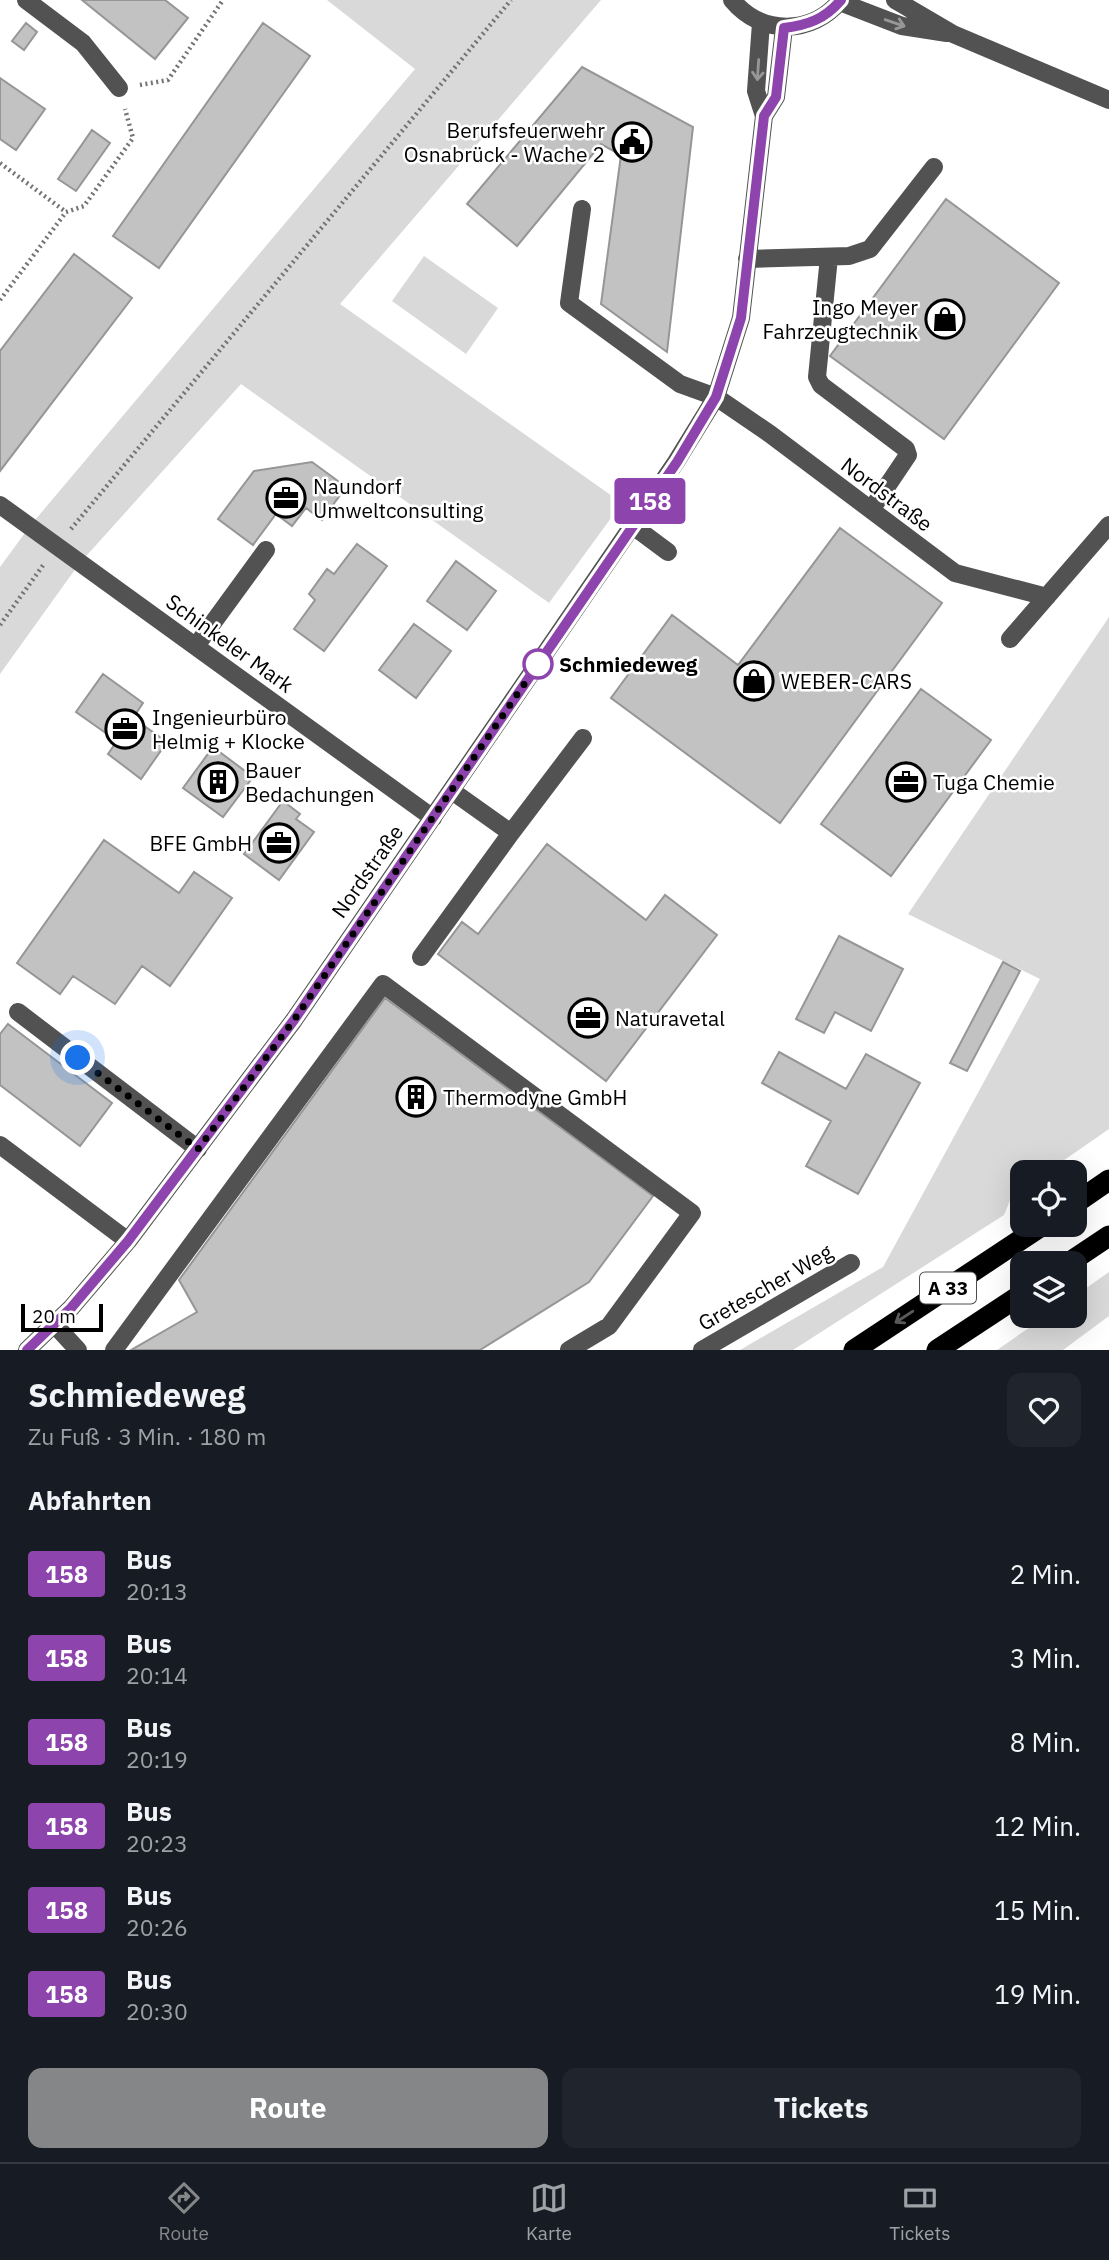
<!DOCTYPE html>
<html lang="de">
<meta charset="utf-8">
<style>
:root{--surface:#171b24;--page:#20242c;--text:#f1f3f6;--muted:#9ea1a6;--line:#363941;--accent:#858687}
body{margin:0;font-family:"IBM Plex Sans",sans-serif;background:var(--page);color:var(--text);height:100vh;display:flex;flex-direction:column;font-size:26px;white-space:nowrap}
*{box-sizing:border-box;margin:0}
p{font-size:23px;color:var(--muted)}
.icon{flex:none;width:38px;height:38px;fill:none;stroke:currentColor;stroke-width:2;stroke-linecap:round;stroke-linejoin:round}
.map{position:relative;height:1350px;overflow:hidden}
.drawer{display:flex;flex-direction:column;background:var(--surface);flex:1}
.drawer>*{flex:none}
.badge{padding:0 14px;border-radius:5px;font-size:24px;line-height:46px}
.buttons{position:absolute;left:1010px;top:1160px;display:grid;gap:14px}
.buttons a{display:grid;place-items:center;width:77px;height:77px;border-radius:14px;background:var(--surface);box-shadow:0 7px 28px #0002;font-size:35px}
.scale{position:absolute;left:21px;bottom:18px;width:82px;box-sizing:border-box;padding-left:7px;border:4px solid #000;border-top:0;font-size:19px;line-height:24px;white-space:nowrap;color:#000;-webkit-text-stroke:5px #fff;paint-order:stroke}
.you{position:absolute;width:35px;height:35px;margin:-18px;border:5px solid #fff;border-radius:50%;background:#1a73e8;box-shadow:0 0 0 10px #1a73e833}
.map>.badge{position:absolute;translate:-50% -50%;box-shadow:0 0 0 4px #fff}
h2{padding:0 28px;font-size:26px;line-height:63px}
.round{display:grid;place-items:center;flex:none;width:74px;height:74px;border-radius:14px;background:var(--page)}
.head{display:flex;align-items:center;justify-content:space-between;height:119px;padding:0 28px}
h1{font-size:33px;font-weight:700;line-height:52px}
.button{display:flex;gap:14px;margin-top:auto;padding:14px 28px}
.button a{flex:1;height:80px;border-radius:14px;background:var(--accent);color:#fff;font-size:28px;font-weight:700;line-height:80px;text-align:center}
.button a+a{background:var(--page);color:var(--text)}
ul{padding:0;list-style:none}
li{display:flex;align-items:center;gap:21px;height:84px;padding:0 28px}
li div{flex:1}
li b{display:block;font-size:26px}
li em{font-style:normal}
li .badge{min-width:77px;font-weight:700;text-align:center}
.tabs{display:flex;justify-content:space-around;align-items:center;height:98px;border-top:2px solid var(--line);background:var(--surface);font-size:19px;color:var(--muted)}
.tabs a{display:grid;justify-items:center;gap:4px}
.tabs .on{color:var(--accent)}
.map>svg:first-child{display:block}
.green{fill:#d9d9d9}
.building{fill:#c2c2c2;stroke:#969696;stroke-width:2}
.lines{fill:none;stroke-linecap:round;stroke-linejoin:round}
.path{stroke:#747474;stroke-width:4.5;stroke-dasharray:2 3.5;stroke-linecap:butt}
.minor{stroke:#525252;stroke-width:18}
.highway{stroke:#000;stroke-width:21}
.oneway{stroke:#979797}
.oneway2{stroke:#595959}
.line-casing{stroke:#fff;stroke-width:16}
.line{stroke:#8e44ad;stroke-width:10}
.walk{stroke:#000;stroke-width:7;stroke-dasharray:0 12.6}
.stop-dot{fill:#fff;stroke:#8e44ad;stroke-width:3.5}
.labels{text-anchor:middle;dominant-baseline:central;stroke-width:5;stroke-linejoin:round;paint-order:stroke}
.shield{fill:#fff;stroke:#4c4c4c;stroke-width:2}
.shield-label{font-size:19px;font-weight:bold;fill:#000}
.poi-label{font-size:21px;fill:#000;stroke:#fff;text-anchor:start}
.street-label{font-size:21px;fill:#000;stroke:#fff}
.stop-label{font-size:21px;font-weight:bold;fill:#000;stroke:#fff;text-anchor:start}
</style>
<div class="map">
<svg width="1109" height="1350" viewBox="0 0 1109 1350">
<rect width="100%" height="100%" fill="#fff"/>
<path class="green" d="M327,0H601L340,304L622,503L549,603L241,384L79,564L0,674V567L30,526L415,69Z
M424,256L498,308L466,354L392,301Z
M1109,617V1129L1047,1172H1022V1190L1011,1198L1004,1215L793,1350H740L883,1267L1040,979L908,914Z
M1109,1272V1316L1063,1350H997L1046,1316H1074L1075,1296Z"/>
<path class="building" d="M82,0H165L188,18L155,59Z
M26,23L37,32L24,50L12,41Z
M263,23L310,56L159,268L113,236Z
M582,67L693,127L667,352L601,304L621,155L601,144L517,246L467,204Z
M0,78L45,109L16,150L0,139Z
M92,130L110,143L76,191L58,179Z
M946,199L1059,283L944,439L830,356Z
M74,254L132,298L0,471V351Z
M312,462L346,487L322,520L306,508L292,526L276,514L253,545L218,519L254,471Z
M840,528L942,603L780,823L611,698L672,615L738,665Z
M357,544L387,566L324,651L294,629L315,600L309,594L327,569L334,574Z
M456,561L496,591L467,630L427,601Z
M414,624L451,651L416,698L379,670Z
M103,674L143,703L133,718L167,742L141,779L108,754L117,741L76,712Z
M921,689L991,740L891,876L821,824Z
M213,747L253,777L223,817L183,788Z
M283,801L300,814L296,819L314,832L279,880L244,854Z
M104,840L179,893L194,872L232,898L170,986L142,966L115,1004L73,976L60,994L17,963Z
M547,844L646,920L665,895L717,935L606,1081L438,954L462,922L478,934Z
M839,936L903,969L871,1031L835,1012L824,1033L796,1019Z
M1003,962L1020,971L967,1071L950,1063Z
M385,998L653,1196L589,1282L480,1350H131L197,1312L179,1280Z
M8,1024L112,1103L80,1146L0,1085V1034Z
M779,1052L846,1089L866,1054L920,1083L858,1194L806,1166L831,1121L762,1083Z"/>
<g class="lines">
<path class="path" d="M140,85L168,80L223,0
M0,163L66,212
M0,300L66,212L84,206L133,138L125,109
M71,529L511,0
M0,625L44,564"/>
<path class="minor" d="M26,0L83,43L119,88
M732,0C762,36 812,35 841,0
M895,0L953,34L1109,100
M840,2L902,26L947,33
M761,23L756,91L764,116
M582,209L569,303L680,384L716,397L770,434L955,573L1047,597
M829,257L817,377L821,385L906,449L908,455L871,510
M747,259L849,256L870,249L934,167
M0,505L433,818
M633,526L668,552
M1010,639L1109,525
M196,646L266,550
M511,833L583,738
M421,957L511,833L452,791
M18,1012L198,1149
M0,1145L128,1241
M54,1324L78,1350
M27,1350L71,1308L128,1241L294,1020L676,462L716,397L741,318L764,116L776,97L784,28
M114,1350L383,984L692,1213L609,1326L569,1350
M702,1350L851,1263"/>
<path class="highway" d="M1074,1204L1109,1180
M1067,1264L1109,1236
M854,1350L1043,1225
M937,1350L1022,1294"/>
</g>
<defs><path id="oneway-shaft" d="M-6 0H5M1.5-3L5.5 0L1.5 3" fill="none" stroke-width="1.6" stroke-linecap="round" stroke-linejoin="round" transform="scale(1.75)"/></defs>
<g class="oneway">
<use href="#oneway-shaft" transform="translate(895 23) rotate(19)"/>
<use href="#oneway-shaft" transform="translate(758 70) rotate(94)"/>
</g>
<use class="oneway2" href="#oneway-shaft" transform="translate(904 1317) rotate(147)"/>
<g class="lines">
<g class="line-casing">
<path id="line" d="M27,1350L71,1308L128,1241L294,1020L677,462L716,397L741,318L764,116L776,97L784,28C808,25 825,19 841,0"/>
</g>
<use href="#line" class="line"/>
<path class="walk" d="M78,1058L198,1149L294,1020L538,664"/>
</g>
<defs>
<g id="civic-ring" transform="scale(2.0125)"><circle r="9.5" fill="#fff" stroke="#000" stroke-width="1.5"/><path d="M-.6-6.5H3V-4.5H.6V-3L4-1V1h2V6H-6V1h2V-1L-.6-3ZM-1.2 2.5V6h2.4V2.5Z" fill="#000"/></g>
<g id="shop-ring" transform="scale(2.0125)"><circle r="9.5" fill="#fff" stroke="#000" stroke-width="1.5"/><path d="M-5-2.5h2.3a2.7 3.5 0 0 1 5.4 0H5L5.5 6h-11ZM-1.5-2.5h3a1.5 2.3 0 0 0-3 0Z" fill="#000"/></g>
<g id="office-ring" transform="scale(2.0125)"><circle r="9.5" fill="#fff" stroke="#000" stroke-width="1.5"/><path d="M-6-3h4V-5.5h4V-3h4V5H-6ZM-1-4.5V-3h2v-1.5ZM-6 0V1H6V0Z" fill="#000"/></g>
<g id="building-ring" transform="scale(2.0125)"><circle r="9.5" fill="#fff" stroke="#000" stroke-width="1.5"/><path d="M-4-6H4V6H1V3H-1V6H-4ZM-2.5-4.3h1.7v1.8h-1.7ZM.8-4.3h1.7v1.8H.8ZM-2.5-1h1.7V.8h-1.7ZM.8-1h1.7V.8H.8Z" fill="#000"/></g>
</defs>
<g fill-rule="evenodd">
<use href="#civic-ring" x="632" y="142"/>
<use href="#shop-ring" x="945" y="319"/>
<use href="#office-ring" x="286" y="498"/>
<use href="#shop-ring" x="754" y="681"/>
<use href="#office-ring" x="125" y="729"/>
<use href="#building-ring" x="218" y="782"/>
<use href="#office-ring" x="906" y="782"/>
<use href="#office-ring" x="279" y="843"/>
<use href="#office-ring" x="588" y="1018"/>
<use href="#building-ring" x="416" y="1097"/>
</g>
<circle class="stop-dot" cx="538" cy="664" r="14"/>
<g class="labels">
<rect class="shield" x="920" y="1272.5" width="56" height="31" rx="5"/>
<g class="shield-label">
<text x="948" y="1288">A 33</text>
</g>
<g class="poi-label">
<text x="605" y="130" text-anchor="end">Berufsfeuerwehr<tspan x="605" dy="24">Osnabrück - Wache 2</tspan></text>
<text x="918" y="307" text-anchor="end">Ingo Meyer<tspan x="918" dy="24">Fahrzeugtechnik</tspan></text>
<text x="313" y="486">Naundorf<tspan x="313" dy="24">Umweltconsulting</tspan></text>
<text x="781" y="681">WEBER-CARS</text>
<text x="152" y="717">Ingenieurbüro<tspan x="152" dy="24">Helmig + Klocke</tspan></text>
<text x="245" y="770">Bauer<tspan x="245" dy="24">Bedachungen</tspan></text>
<text x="933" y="782">Tuga Chemie</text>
<text x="252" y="843" text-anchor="end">BFE GmbH</text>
<text x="615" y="1018">Naturavetal</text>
<text x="443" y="1097">Thermodyne GmbH</text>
</g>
<g class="street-label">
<text transform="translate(887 494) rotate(37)">Nordstraße</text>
<text transform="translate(230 643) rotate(36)">Schinkeler Mark</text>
<text transform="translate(367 871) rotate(-55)">Nordstraße</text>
<text transform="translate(765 1287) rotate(-30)">Gretescher Weg</text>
</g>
<g class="stop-label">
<text x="559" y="664">Schmiedeweg</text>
</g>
</g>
</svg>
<div class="buttons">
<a><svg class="icon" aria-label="locate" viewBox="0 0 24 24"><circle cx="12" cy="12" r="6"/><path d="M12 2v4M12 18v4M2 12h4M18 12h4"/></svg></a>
<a><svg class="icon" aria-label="layers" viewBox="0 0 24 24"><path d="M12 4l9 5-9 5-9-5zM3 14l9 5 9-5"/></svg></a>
</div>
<div class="scale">20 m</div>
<div class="you" style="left:78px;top:1058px"></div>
<b class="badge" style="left:650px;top:501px;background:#8e44ad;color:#fff">158</b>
</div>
<section class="drawer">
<div class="head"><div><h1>Schmiedeweg</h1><p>Zu Fuß · 3 Min. · 180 m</p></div><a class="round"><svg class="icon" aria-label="heart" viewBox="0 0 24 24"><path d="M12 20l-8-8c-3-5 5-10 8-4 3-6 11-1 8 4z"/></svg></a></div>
<h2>Abfahrten</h2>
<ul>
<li><span class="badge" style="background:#8e44ad;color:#fff">158</span><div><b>Bus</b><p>20:13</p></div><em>2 Min.</em></li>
<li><span class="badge" style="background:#8e44ad;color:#fff">158</span><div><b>Bus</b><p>20:14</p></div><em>3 Min.</em></li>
<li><span class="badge" style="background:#8e44ad;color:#fff">158</span><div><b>Bus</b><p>20:19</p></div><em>8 Min.</em></li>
<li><span class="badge" style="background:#8e44ad;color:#fff">158</span><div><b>Bus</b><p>20:23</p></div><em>12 Min.</em></li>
<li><span class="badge" style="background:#8e44ad;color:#fff">158</span><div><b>Bus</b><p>20:26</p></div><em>15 Min.</em></li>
<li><span class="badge" style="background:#8e44ad;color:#fff">158</span><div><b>Bus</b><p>20:30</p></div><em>19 Min.</em></li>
</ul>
<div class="button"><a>Route</a><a>Tickets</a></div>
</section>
<nav class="tabs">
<a class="on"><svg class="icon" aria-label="directions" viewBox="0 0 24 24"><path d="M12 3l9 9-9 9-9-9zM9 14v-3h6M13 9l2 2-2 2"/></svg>Route</a>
<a><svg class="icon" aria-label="map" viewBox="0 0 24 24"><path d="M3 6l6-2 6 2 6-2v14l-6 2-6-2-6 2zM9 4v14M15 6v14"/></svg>Karte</a>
<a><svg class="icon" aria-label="tickets" viewBox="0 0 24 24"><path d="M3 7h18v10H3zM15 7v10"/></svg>Tickets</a>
</nav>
